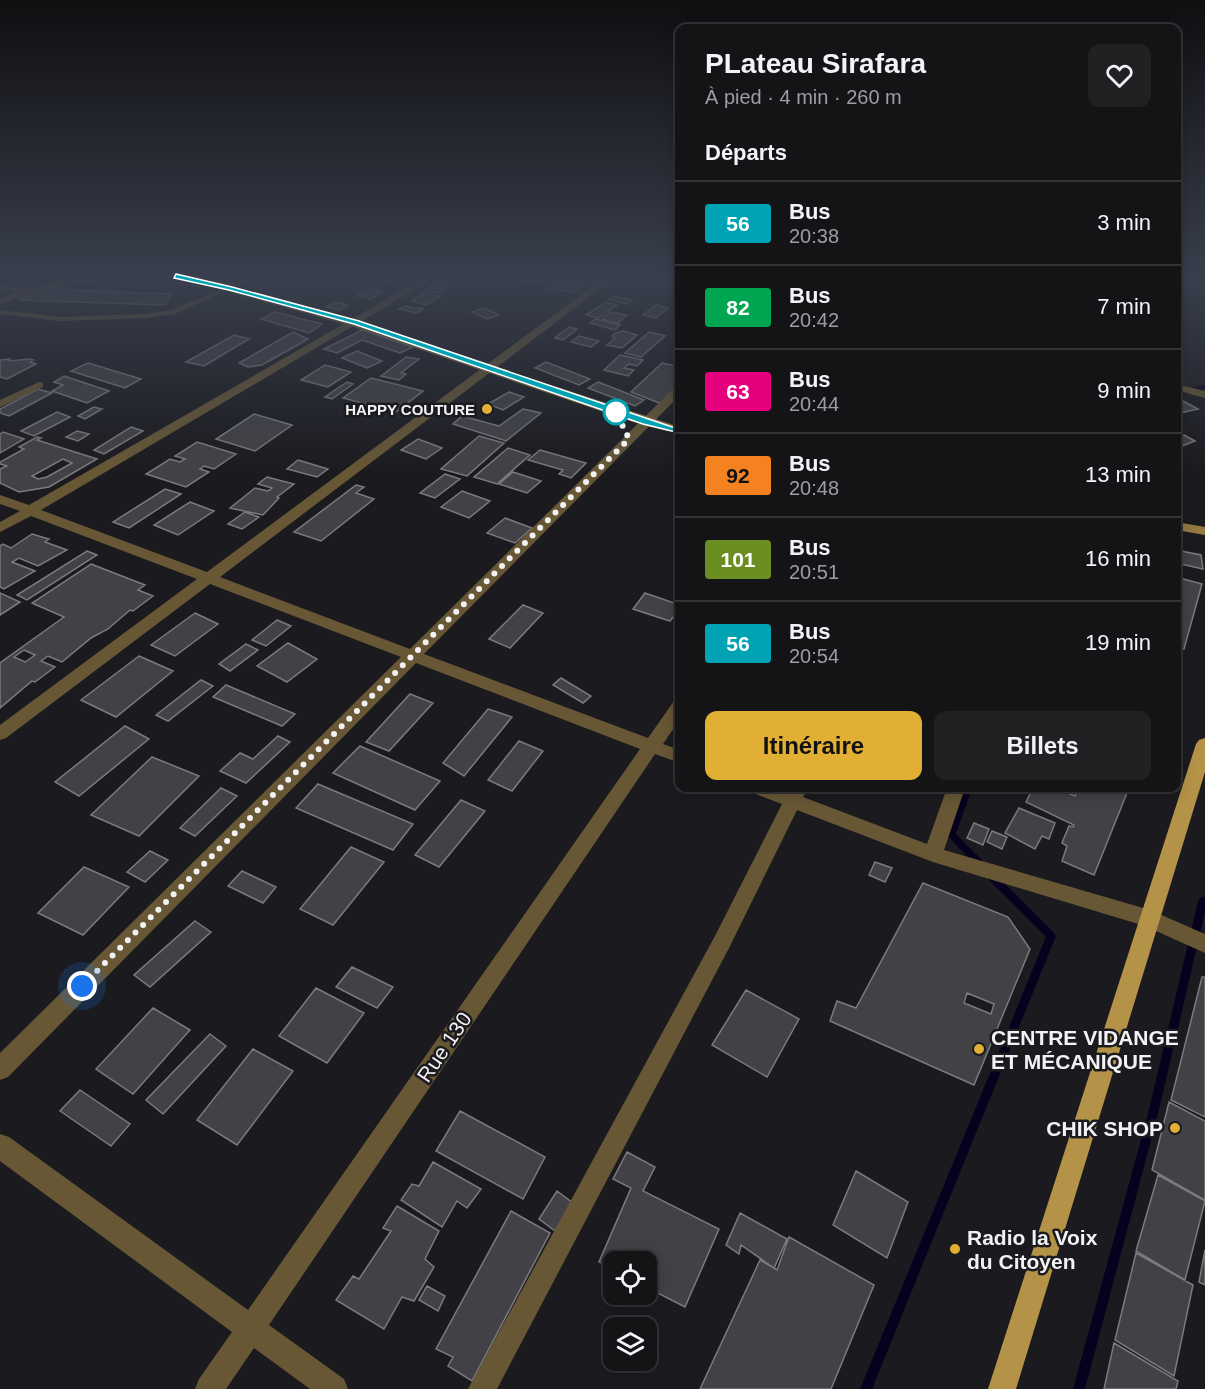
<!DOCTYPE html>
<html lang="fr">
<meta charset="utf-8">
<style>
:root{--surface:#141417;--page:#212124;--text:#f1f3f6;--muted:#9d9ea1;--line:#333336;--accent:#e1af34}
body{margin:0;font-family:Arial,sans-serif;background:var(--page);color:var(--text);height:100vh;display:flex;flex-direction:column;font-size:22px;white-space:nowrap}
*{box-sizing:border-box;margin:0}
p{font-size:20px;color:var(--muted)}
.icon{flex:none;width:33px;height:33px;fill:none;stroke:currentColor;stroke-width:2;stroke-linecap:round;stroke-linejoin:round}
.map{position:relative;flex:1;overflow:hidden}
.panel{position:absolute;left:675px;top:24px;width:506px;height:768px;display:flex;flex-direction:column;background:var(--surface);border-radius:12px;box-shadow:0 3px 15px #0003,0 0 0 2px var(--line)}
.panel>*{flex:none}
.badge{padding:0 12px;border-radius:4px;font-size:21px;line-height:39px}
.controls{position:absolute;left:603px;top:1251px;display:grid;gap:12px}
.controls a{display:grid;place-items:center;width:54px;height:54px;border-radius:12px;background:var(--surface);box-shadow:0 3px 15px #0003,0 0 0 2px var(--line);font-size:30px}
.you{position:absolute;width:30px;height:30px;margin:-15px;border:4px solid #fff;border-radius:50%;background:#1a73e8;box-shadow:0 0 0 9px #1a73e833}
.map>.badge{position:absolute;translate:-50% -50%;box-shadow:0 0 0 3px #fff}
h2{padding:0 30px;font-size:22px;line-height:54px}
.round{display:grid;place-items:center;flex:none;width:63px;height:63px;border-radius:12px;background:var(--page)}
.head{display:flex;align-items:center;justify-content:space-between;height:102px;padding:0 30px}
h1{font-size:28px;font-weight:800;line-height:45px}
.primary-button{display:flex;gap:12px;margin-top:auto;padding:12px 30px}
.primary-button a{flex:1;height:69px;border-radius:12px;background:var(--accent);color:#111;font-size:24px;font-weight:800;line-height:69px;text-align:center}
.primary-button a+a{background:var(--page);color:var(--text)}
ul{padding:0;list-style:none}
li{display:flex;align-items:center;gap:18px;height:84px;padding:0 30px;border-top:2px solid var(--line)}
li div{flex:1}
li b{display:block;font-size:22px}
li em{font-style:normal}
li .badge{min-width:66px;font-weight:700;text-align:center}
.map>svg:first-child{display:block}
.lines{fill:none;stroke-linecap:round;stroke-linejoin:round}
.stream{fill:#07001f;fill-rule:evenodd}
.building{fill:#424246;stroke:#7a7a7f;stroke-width:1.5;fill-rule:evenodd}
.service{fill:#675735;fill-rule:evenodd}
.minor{fill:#675735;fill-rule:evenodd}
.secondary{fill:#927940;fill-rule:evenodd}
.primary{fill:#b49348;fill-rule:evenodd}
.line{fill:#00a3b4;stroke:#fff;stroke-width:1.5}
.walk{stroke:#f2f2f4;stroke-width:6;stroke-dasharray:0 10.8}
.poi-dot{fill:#e1af34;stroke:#1b1b1f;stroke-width:2}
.stop-dot{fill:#fff;stroke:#00a3b4;stroke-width:3}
.labels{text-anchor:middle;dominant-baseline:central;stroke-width:5;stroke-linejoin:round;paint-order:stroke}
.far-poi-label{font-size:15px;font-weight:bold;fill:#f2f2f4;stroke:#1b1b1f;text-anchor:end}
.near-poi-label{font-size:21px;font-weight:bold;fill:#f2f2f4;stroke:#1b1b1f;text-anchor:start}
.near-street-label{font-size:21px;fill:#f2f2f4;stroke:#1b1b1f}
</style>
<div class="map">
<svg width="1205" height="1389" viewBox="0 0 1205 1389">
<rect width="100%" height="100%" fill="#1b1b1f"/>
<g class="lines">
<path class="stream" d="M1205,385V389L1176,395V391Z
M964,788H972L956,834L984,862L985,865L984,868L981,869L978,868L947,835Z
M991,872L994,873L1054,933L1056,936L872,1389H860L1046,937L988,879L987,876L988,873Z
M1203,897L1205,898V912L1158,1114L1085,1389H1073L1148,1114L1198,901L1200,898Z"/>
</g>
<path class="building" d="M391,276H400L407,278L396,285L382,282Z
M448,276H465L438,293L426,290Z
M525,276H551L540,284L520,280Z
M559,276H597L574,292L546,288Z
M43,289L172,294L164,305L18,300Z
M370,289L383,292L371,299L357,296Z
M424,293L440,297L427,305L411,301Z
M612,296L632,300L627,304L608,299Z
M335,302L348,305L340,310L326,307Z
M606,302L617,305L598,318L586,315Z
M656,305L668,308L656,318L643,315Z
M405,306L423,309L417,313L399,309Z
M484,308L499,315L487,319L472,312Z
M275,312L322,324L309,333L261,319Z
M611,312L627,315L618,323L602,319Z
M595,319L620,325L615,330L590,323Z
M569,327L577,329L563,340L555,338Z
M362,330L413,347L400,353L362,340L337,353L324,349Z
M623,331L637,335L622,348L607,345L615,338L612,336L616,333Z
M293,332L308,339L262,365L248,367L239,363Z
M649,332L665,336L641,357L625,353Z
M234,335L249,339L204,366L186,362Z
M579,336L599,341L591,347L571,342Z
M357,351L382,361L367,368L342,358Z
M620,355L643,360L637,366L629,364L624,368L634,370L628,376L604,370Z
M406,357L419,359L401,373L406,374L399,380L381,376Z
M10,359L9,361L30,359L33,360L30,362L36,364L7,379L0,377V360Z
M546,362L590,379L579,385L535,368Z
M88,363L141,379L125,388L71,371Z
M662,363L680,367V386L662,404L631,392Z
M325,365L351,372L328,387L301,380Z
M64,376L109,391L87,403L52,391L63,385L54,382Z
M371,378L423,391L396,412L343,398Z
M347,382L353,384L332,399L325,397Z
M598,382L644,400L635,406L588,388Z
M38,389L52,393L9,416L0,413V409Z
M509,392L524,397L503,410L488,404Z
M1181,400L1198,409L1176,414V401Z
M94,407L102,409L85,419L78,416Z
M523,409L541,413L506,441L453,424L462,416L499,426Z
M57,412L70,417L34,436L21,431Z
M254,414L292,425L255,451L216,439Z
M131,427L143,431L104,454L94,450Z
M77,431L89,434L78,441L66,437Z
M3,432L24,439L0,453V434Z
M1184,435L1195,441L1180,447L1176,445V439Z
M479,436L504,443L467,476L441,469Z
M37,437L41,438L37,440L97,459L49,487L19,492L0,483V469L7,466L0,464V462L24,449L19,447ZM63,459L72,463L47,477L38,479L32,476Z
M418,439L442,448L426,459L401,450Z
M197,442L236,454L214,469L204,466L200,469L209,472L186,487L146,474L170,459L180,462L185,459L175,456Z
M508,448L530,455L497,484L474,477Z
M540,450L586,463L571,478L559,474L563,470L528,460Z
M298,460L328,469L317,477L287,469Z
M513,472L541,481L527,493L499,484Z
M445,474L460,479L435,498L420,493Z
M267,477L294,484L277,497L279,498L263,515L230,508L255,488L268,491L272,488L258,484Z
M356,485L364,487L356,493L374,499L321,541L294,532Z
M165,489L181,494L129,528L113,522Z
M462,491L490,501L469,518L441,507Z
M190,502L214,511L178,535L154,525Z
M245,512L259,517L242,529L228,524Z
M505,518L532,528L515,543L487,533Z
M32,534L49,539L45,542L67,550L38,566L19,558L12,562L35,571L4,589L0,587V546L3,544L11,548Z
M1176,550L1201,555L1203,569L1176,563Z
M87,551L97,555L27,600L17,595Z
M91,564L145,585L138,590L153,596L133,611L130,610L108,629L91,638L62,662L48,656L41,661L55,667L35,682L32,681L0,708V663L64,617L32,603ZM24,650L35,655L25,662L14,657Z
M1176,577L1202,584L1184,649L1176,646Z
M0,593L20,602L0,615Z
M645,593L680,605V608L670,621L633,609Z
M523,605L543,613L510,648L489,639Z
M195,613L218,624L175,656L151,645Z
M277,620L291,626L266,646L252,640Z
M288,643L317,659L287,682L257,666Z
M246,644L258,650L230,671L219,664Z
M139,656L173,671L116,717L81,700Z
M561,678L591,696L583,703L553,685Z
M201,680L213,686L168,721L156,715Z
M226,685L295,714L282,726L213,697Z
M410,694L433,703L389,751L366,742Z
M488,709L512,717L464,776L443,763Z
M125,726L149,739L79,796L55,782Z
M278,736L290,742L246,783L220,771L240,753L253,759Z
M519,741L543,751L512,791L488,780Z
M360,746L440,781L415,810L333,773Z
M152,757L199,776L139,836L91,815Z
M318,784L413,824L393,850L296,808Z
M221,788L237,796L195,836L180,828Z
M1033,788H1057L1075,796L1079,788H1129L1094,875L1062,861L1067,846L1062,843L1069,826L1073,827L1074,825L1026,802Z
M461,800L485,811L439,867L415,855Z
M1019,808L1055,823L1049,839L1042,836L1035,849L1005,833Z
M974,823L989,829L983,845L967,838Z
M992,831L1007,837L1002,849L987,842Z
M351,847L384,862L333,925L300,909Z
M150,851L168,860L145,882L127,872Z
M875,862L892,868L885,882L869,875Z
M84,867L129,887L83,935L38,913Z
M242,871L276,887L263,903L228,886Z
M923,883L1008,917L1030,949L974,1085L830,1021L837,1001L856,1008ZM967,993L994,1004L991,1014L964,1003Z
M195,921L211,932L150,987L134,975Z
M352,967L393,987L377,1008L336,987Z
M1202,977H1205V1117L1171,1100Z
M316,988L364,1013L327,1063L279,1036Z
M746,990L799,1019L767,1077L712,1045Z
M153,1008L190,1030L133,1094L96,1069Z
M210,1034L226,1046L163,1114L146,1100Z
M253,1049L293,1071L237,1145L197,1120Z
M80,1090L130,1124L111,1146L60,1111Z
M1169,1102L1205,1121V1200L1152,1170Z
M460,1111L545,1157L523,1199L436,1151Z
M627,1152L655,1167L643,1191L719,1229L685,1307L648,1288L646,1290V1262H614V1269L599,1262L631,1188L613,1179Z
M433,1162L481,1189L467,1208L457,1201L442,1227L401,1200L412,1184L419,1186Z
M856,1171L908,1202L887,1258L833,1225Z
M1158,1175L1205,1201L1185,1280L1136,1251Z
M557,1191L573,1203L555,1231L539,1219Z
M397,1206L439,1231L425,1259L434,1267L414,1301L402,1297L384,1329L336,1300L353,1276L359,1279L391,1231L383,1228Z
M511,1211L550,1233L472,1381L448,1366L453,1357L436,1349Z
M740,1213L787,1239L774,1268L741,1245L739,1254L726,1245Z
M789,1237L874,1285L831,1389H700L760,1260L777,1270Z
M1205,1250V1285L1199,1282Z
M1136,1253L1193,1285L1174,1376L1115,1340Z
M427,1286L445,1296L438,1311L419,1300Z
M1114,1343L1178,1381L1176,1389H1104Z"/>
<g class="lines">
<path class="service" d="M228,287L233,288L175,314L145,318L60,321L0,314V310L60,317L145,314L170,310Z"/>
<path class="minor" d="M101,276H127L30,293L0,305V298L16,292L0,290V284L28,287Z
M245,276H257L233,290L225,288Z
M427,276H438L41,510L207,572L606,276H617L220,577L410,649L676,386L680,385V395L424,654L648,738L674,701L680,699V719L663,744L680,750V763L655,754L269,1325L344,1379L348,1389H310L254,1348L226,1389H195L199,1379L232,1332L0,1161V1134L9,1137L248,1310L640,749L416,663L8,1077L0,1080V1053L401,657L210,584L6,738L0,740V725L197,579L31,516L0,532V522L20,511L0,504V495L29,505Z
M665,276H680V282L666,278Z
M39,382L43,383V387L0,407V400Z
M1176,384L1205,391V398L1176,390Z
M750,788H777L788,792L790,788H808L803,797L927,844L947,788H965L944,850L1150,910L1205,934V953L1145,926L933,862L797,810L729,948L497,1389H468L715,936L782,804L753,793Z"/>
<path class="secondary" d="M172,276H189L236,288L358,322L680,427V434L642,425L351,326Z
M1176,522L1205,527V535L1176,530Z"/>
<path class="primary" d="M1205,738V772L1016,1389H988L1196,744L1199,740Z"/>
</g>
<linearGradient id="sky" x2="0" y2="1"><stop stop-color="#0f0f11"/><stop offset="0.59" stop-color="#393f4d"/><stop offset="1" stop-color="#393f4d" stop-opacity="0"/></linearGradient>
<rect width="1205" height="471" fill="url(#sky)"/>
<path class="line" d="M176,274L232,287L359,321L684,431L680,433L643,424L354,324L229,290L174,278Z"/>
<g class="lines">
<path class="walk" d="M82,986L629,439L616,412"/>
</g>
<g class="poi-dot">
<circle cx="487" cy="409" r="6"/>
<circle cx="979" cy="1049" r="6"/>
<circle cx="1175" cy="1128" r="6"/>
<circle cx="955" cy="1249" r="6"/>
</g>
<circle class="stop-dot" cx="616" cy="412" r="12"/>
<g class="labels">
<g class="far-poi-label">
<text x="475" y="409">HAPPY COUTURE</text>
</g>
<g class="near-poi-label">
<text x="991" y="1037">CENTRE VIDANGE<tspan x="991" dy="24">ET MÉCANIQUE</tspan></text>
<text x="1163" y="1128" text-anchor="end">CHIK SHOP</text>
<text x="967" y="1237">Radio la Voix<tspan x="967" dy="24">du Citoyen</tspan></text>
</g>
<g class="near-street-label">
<text transform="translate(444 1047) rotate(-56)">Rue 130</text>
</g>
</g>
</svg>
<div class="controls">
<a><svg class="icon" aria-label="locate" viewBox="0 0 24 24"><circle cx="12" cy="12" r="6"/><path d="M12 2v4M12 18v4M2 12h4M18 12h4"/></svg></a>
<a><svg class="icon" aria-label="layers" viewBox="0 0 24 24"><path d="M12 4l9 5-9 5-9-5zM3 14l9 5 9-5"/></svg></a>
</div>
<div class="you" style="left:82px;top:986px"></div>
<section class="panel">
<div class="head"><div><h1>PLateau Sirafara</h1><p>À pied · 4 min · 260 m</p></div><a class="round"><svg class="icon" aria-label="heart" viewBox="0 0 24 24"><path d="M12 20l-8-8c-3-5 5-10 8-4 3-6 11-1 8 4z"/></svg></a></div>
<h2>Départs</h2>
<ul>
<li><span class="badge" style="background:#00a3b4;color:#fff">56</span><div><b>Bus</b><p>20:38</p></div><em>3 min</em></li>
<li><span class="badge" style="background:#00a651;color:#fff">82</span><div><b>Bus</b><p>20:42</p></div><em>7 min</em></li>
<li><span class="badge" style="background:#e6007e;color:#fff">63</span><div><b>Bus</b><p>20:44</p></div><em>9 min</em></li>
<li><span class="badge" style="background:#f58220;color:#111">92</span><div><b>Bus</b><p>20:48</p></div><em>13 min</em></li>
<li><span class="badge" style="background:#6b8e23;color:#fff">101</span><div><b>Bus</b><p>20:51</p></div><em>16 min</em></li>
<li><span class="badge" style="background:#00a3b4;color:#fff">56</span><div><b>Bus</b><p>20:54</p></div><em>19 min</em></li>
</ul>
<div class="primary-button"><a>Itinéraire</a><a>Billets</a></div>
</section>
</div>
